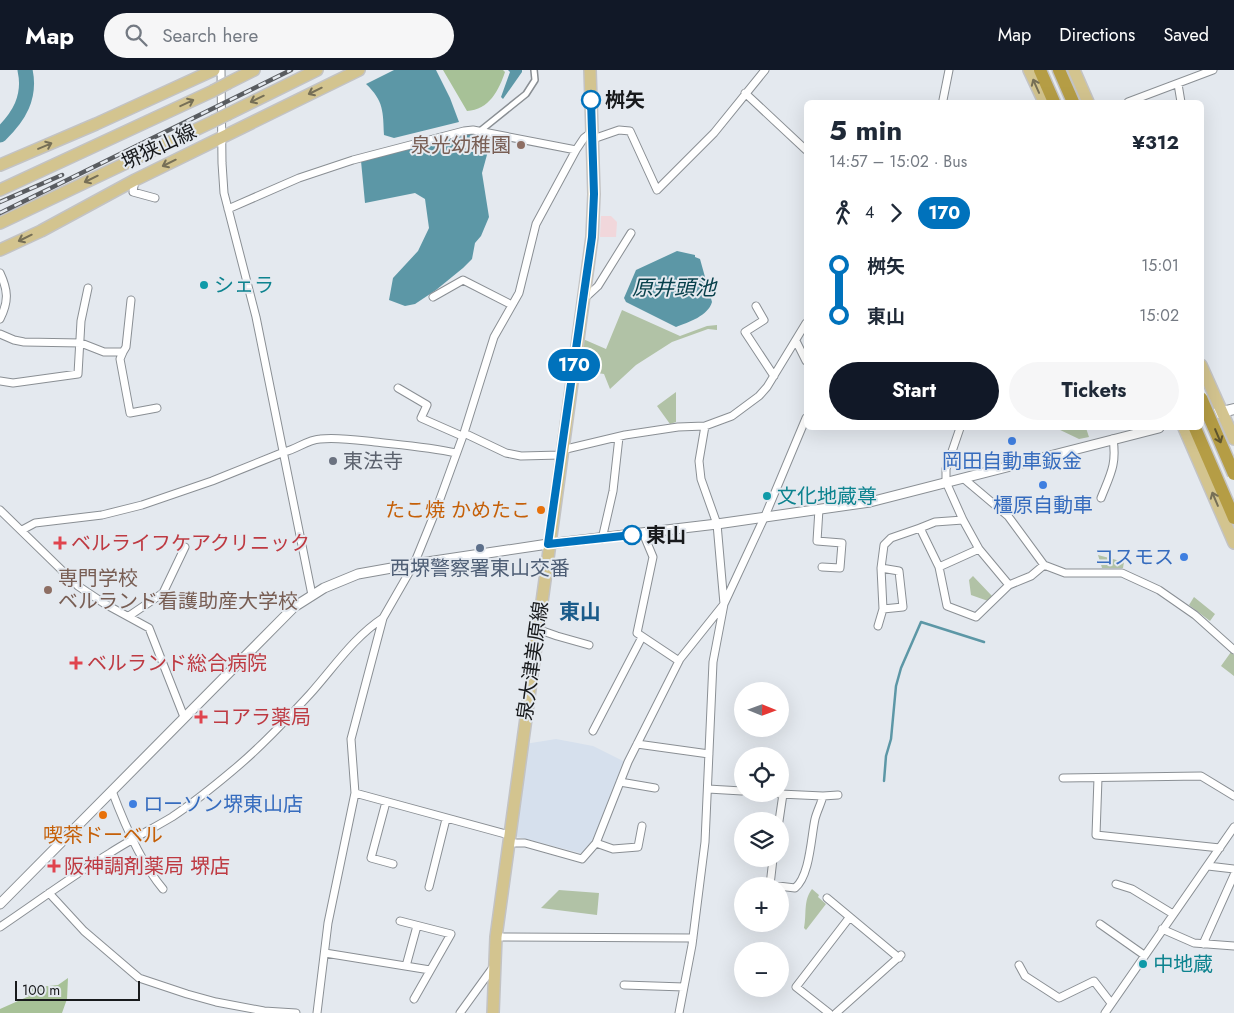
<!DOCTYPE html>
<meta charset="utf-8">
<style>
:root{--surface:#fff;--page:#f6f6f7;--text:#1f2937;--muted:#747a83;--accent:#111827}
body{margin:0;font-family:Jost,"Noto Sans JP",sans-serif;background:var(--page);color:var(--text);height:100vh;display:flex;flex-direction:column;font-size:19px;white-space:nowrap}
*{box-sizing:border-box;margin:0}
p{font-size:16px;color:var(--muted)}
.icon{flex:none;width:28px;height:28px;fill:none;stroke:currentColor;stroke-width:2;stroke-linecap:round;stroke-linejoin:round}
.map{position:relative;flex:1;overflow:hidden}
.drawer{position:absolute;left:804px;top:30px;width:400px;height:330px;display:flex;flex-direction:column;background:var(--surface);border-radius:8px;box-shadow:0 5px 20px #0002}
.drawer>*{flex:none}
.badge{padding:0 10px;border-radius:16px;font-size:18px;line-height:32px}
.needle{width:32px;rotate:91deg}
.tools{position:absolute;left:734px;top:612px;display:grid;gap:10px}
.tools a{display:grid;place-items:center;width:55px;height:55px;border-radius:50%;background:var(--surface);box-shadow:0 5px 20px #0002;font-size:25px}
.scale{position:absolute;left:15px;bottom:12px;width:125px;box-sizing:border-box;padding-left:5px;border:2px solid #181a1c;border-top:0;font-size:14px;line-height:18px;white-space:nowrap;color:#181a1c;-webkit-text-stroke:4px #e4e9ef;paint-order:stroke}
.map>.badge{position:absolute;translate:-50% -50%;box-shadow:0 0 0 2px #fff}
.legs{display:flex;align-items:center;gap:8px;height:55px;padding:0 25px;font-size:16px}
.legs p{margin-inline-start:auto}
.headline{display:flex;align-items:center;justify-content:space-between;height:85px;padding:0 25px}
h1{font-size:28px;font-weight:700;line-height:38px}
.cta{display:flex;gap:10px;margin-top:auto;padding:10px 25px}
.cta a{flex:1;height:58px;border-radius:30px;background:var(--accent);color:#fff;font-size:20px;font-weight:700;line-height:58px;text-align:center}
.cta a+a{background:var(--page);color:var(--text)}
ul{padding:0 25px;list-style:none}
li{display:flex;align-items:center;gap:18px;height:50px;font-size:19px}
li i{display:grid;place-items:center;width:8px;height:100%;margin:0 6px;background:currentColor}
li i::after{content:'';width:12px;height:12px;margin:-6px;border:4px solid;border-radius:50%;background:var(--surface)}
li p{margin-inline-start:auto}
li:first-child i{background:linear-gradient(#0000 50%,currentColor 0)}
li:last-child i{background:linear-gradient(currentColor 50%,#0000 0)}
header{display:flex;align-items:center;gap:30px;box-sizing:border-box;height:70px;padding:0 25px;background:var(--accent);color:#fff}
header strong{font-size:24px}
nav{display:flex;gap:28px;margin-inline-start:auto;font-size:18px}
.search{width:350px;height:45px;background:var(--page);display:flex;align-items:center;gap:12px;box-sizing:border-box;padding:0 18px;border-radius:28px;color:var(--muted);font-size:19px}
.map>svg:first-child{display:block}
.commercial{fill:#f1d7db}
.built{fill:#d6e0ed}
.green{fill:#b1c2a6}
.forest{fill:#a7c197}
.water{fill:#5c97a6}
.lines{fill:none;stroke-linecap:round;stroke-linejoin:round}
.stream{stroke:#5c97a6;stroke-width:2.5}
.river{stroke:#5c97a6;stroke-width:15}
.pedestrian-casing{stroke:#8a8f94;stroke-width:8}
.minor-casing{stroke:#8a8f94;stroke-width:9}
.tertiary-casing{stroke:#8a8f94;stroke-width:11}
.secondary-casing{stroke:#8a8f94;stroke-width:12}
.primary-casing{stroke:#c3c3c4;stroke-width:14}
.motorway-casing{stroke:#c3c3c4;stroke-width:15}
.pedestrian{stroke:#fff;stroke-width:5}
.minor{stroke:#fff;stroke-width:7}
.tertiary{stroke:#fff;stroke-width:9}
.secondary{stroke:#fff;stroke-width:10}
.primary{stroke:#d3c48f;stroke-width:11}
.motorway{stroke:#b59d45;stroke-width:12}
.rail-casing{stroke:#595c60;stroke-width:4.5}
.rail{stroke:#e4e9ef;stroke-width:2.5;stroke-dasharray:8;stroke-linecap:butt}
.primary-bridge-casing{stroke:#c3c3c4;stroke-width:14;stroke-linecap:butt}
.motorway-bridge-casing{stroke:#c3c3c4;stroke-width:15;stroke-linecap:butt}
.primary-bridge{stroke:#d3c48f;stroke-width:11}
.motorway-bridge{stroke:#b59d45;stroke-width:12}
.oneway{stroke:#766f56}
.oneway2{stroke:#5f552e}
.line-1-casing{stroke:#fff;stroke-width:11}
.line-1{stroke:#0072bc;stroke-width:8}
.stop-1-dot{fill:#fff;stroke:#0072bc;stroke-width:2.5}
.education-dot{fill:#8d6e63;stroke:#e4e9ef;stroke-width:2}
.culture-dot{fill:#0f9aa8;stroke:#e4e9ef;stroke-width:2}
.shop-dot{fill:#3f7fe0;stroke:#e4e9ef;stroke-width:2}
.worship-dot{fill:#6b7280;stroke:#e4e9ef;stroke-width:2}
.food-dot{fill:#e8710a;stroke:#e4e9ef;stroke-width:2}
.health-dot{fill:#e0444e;stroke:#e4e9ef;stroke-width:2}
.service-dot{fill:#5c6f8a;stroke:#e4e9ef;stroke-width:2}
.labels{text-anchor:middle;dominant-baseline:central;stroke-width:4;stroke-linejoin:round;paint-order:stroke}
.stop-label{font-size:20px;font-weight:bold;fill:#181a1c;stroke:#e4e9ef;text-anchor:start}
.education-label{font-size:20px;fill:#785e54;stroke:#e4e9ef;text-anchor:end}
.street-label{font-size:20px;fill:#181a1c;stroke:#e4e9ef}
.culture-label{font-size:20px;fill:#0d838f;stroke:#e4e9ef;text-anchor:start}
.worship-label{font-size:20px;fill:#5b616d;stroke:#e4e9ef;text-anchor:start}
.shop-label{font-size:20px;fill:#366cbe;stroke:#e4e9ef}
.food-label{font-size:20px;fill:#c56008;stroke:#e4e9ef;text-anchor:end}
.health-label{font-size:20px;fill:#be3a42;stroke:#e4e9ef;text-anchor:start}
.service-label{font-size:20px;fill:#4e5e75;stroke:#e4e9ef}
.water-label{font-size:21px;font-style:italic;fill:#07404b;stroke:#e4e9ef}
.neighbourhood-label{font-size:21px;font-weight:bold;fill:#1a5b8a;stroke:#e4e9ef}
</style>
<header>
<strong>Map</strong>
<div class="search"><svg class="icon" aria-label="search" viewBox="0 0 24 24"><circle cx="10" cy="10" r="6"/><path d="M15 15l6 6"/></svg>Search here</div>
<nav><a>Map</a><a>Directions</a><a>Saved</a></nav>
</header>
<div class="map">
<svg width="1234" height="943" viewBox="0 0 1234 943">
<rect width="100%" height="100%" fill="#e4e9ef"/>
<path class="commercial" d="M601,146H611L617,152L616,167H600Z"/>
<path class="built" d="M556,669L593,676L625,692L594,772L584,784L514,766L525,674Z"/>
<path class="green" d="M622,240L680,266L707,256L717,255V260L708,259L672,272L636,295L610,319L604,304L591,302L593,283L581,278L583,269L606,279Z
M676,322V352L670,354L657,336Z
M1056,358H1086L1089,367L1079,369Z
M1098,485L1124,492L1123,498H1102Z
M973,506L992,526L988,531L971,525L969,510Z
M1194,527L1215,544L1210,551L1189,535Z
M1231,582L1234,585V606L1221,596Z
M812,819L819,825L818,827L826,834L806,860L804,858C807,843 803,831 812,819Z
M559,820L599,823L597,845L541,838Z"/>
<path class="forest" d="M443,0H503L505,2C499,20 489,40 467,41Z
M68,908L67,929L62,943H0V939L27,927L30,918L58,915Z"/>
<path class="water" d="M394,0H436L450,28L459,52L394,68L384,65C383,42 384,31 366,14Z
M508,0H522V2L503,29L501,27L510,2Z
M471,64L491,70L482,103L489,147L481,166L475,173L472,189L463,198L436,220L415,234L405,236L389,230L393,208L418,181L429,158L425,129L415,123L365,133L361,91Z
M677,181L695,185V187L700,189L712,232C708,246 689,252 676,257L626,232L624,228L636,200Z"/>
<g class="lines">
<path class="stream" d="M884,711L886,686L891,669L896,616L901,598L921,552L984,572"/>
<path class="river" d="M0,65C19,47 31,27 25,0"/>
<g class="pedestrian-casing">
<path id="pedestrian" d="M480,61L526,24L535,10L534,0"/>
</g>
<g class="minor-casing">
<path id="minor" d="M221,0L222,93L224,123L256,247L312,525
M1178,14L1181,32
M745,23L806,80
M943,30L949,0
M1128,32L1213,0
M593,69L619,60L630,61L657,120L714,63L765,0
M135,110L133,122L155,128
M228,139L299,108L353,90L464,61L473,60L576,80
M0,203C8,220 9,231 0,249
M433,227L463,210L512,235
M585,228L598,216L631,163
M756,236L764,250L745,262L774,306
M0,264L14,270L24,272L81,273L104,282H123L126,277L131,230
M796,271L806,291
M123,282L120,289L130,343L157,338
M0,311L13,313L78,304L81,251L88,218
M398,318L427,335L421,348L462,366
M960,358L946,399V412L963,450L979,479L1009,515L976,547L947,536L939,497L979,479
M464,363L506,383L521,386L561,385
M562,380L625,365L678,357L705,356L732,346L759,326L767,317L806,253
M963,408L1008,446L1044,495L1065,503H1122L1159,520L1195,545L1234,580
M1101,428C1110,405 1117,395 1113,369
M819,439L817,471L842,473L840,498L822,497
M0,440L78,516L105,534L149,558L184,647
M22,460L35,453L102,445L142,435L212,411L284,382C297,379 307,370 320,369C338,367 357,370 375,372C402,375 429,377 456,383
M643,463L653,487L637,563L679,591
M602,469L613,421L619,367
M939,497L920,458L935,452L963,450
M881,498L899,501L903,537L883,539
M1009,515L1031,506L1044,495
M129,546L163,523L185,477
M878,556L883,539L881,498L884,475L891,468L920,458
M537,559L557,566L589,575
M593,661L642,567
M637,674L709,684
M1063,708L1201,706L1234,726
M1098,708L1096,765L1220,778
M620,712L655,718
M708,719L742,721
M112,721C124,753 141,793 163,819
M355,723L509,765
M780,724L823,726L838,725
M386,732L371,788L393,794
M779,751L783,724
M509,773H525L582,789L596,773L628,692L680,589L724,534L765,446L806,348
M596,773L613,779L638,777L642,756
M773,789L770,815L795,818C810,806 811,767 815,749C817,741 821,734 823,726
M1208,796L1234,799
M1116,814L1132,819L1173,844
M429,817L446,749
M49,823L84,861L139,908L187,924L216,932L264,941L296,943
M827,828L899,888
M400,851L451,864L414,929
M1100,854L1144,885
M0,857C37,832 72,806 110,783C130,770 152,759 172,747C193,733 213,717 232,701C260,678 286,650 310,624C334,597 354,567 383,548
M1162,859L1194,873L1234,876
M496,867L693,868
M1203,874L1234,805
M325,883L430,900
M1019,895L1025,906L1059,928L1094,911L1111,933
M406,896L417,856
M624,915L684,917
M317,943L328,853L355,723L351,669L383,548L414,494L436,440L464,363L494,267L519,223L536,154L576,80L584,68L593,61
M460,943L494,896
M679,943L692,875L705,772L713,592L724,534L717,454L701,409L699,391L705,356
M829,943L796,917L849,848
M836,943L901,885
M1105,943L1234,757"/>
</g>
<g class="tertiary-casing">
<path id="tertiary" d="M0,834L294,537L324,518L358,504L414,494L548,474L717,454L870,432L1159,358"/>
</g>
<g class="secondary-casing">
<path id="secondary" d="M1201,347L1234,339"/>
</g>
<g class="primary-casing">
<path id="primary" d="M1029,0L1044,32
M1074,0L1088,32
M228,13L254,0
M228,44L317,0
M0,95L96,54L214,0
M0,120L213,21
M0,153L214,51
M0,180L41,161L135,110L359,0
M1201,295L1234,369
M1184,358L1234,473
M493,943L496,867L592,167L594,124L590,0"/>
</g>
<g class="motorway-casing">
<path id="motorway" d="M1040,0L1054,32
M1059,0L1073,32
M1195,358L1234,448"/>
</g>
<use href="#pedestrian" class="pedestrian"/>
<use href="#minor" class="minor"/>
<use href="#tertiary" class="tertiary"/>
<use href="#secondary" class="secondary"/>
<use href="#primary" class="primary"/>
<use href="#motorway" class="motorway"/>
<g class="rail-casing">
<path id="rail" d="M0,132L62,105
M0,143L291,0"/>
</g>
<use href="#rail" class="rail"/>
<g class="primary-bridge-casing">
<path id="primary-bridge" d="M213,21L228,13
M214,51L228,44"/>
</g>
<g class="motorway-bridge-casing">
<path id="motorway-bridge" d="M1201,328L1234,404"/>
</g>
<use href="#primary-bridge" class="primary-bridge"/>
<use href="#motorway-bridge" class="motorway-bridge"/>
</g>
<defs><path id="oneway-shaft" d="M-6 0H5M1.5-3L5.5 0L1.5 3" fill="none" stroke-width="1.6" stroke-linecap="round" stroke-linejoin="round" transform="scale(1.25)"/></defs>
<g class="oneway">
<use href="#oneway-shaft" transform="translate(1036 16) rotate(-114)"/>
<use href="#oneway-shaft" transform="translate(315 21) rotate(154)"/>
<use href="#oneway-shaft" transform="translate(257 29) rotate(154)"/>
<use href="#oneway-shaft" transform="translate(187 33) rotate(-25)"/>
<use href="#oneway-shaft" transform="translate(45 76) rotate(-23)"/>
<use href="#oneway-shaft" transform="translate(169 93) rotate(154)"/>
<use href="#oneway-shaft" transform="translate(91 109) rotate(154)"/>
<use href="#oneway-shaft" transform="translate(25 168) rotate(154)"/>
<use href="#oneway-shaft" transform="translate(1215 429) rotate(-113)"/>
</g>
<use class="oneway2" href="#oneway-shaft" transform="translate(1218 366) rotate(67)"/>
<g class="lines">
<g class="line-1-casing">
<path id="line-1" d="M591,30L594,124L592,167L548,474L632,465"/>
</g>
<use href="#line-1" class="line-1"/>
</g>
<g class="stop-1-dot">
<circle cx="591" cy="30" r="9"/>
<circle cx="632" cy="465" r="9"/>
</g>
<g class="education-dot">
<circle cx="521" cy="75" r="5"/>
<circle cx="48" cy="520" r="5"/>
</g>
<g class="culture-dot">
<circle cx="204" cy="215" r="5"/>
<circle cx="767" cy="426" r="5"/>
<circle cx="1143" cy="894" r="5"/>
</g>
<g class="shop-dot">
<circle cx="1012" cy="371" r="5"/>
<circle cx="1043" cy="415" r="5"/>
<circle cx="1184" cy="487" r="5"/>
<circle cx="133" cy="734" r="5"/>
</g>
<circle class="worship-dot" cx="333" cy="391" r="5"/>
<g class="food-dot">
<circle cx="541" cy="440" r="5"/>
<circle cx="103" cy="745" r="5"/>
</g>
<g class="health-dot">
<path d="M57.5 465.5h5v5h5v5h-5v5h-5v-5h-5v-5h5z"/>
<path d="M73.5 585.5h5v5h5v5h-5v5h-5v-5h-5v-5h5z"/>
<path d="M198.5 639.5h5v5h5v5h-5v5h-5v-5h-5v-5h5z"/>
<path d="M51.5 788.5h5v5h5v5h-5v5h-5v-5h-5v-5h5z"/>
</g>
<circle class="service-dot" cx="480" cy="478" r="5"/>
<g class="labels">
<g class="stop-label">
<text x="605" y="30">桝矢</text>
<text x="646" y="465">東山</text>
</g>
<g class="education-label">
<text x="511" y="75">泉光幼稚園</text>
<text x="58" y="508" text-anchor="start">専門学校<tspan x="58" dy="23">ベルランド看護助産大学校</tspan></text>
</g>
<g class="street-label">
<text transform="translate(159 77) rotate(-25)">堺狭山線</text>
<text transform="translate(533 591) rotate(-82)">泉大津美原線</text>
</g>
<g class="culture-label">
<text x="214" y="215">シェラ</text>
<text x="777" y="426">文化地蔵尊</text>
<text x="1153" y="894">中地蔵</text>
</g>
<g class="worship-label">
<text x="343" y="391">東法寺</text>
</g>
<g class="shop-label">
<text x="1012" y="391">岡田自動車鈑金</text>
<text x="1043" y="435">橿原自動車</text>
<text x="1174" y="487" text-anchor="end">コスモス</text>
<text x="143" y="734" text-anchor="start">ローソン堺東山店</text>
</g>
<g class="food-label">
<text x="531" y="440">たこ焼 かめたこ</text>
<text x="103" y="765" text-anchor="middle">喫茶ドーベル</text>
</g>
<g class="health-label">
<text x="71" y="473">ベルライフケアクリニック</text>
<text x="87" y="593">ベルランド総合病院</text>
<text x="211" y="647">コアラ薬局</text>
<text x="64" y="796">阪神調剤薬局 堺店</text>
</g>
<g class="service-label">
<text x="480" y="498">西堺警察署東山交番</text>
</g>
<g class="water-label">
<text x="674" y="218">原井頭池</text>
</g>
<g class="neighbourhood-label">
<text x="580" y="542">東山</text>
</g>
</g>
</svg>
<div class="tools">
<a><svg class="needle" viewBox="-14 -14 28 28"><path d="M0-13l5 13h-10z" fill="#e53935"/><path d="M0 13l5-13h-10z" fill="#747a83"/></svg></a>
<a><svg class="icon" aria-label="locate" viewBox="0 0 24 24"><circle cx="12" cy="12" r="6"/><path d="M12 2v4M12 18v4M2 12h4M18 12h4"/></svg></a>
<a><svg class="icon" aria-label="layers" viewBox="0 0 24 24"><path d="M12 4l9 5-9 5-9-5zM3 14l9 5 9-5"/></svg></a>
<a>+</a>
<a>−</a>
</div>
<div class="scale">100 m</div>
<b class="badge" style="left:574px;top:295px;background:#0072bc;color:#fff">170</b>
<section class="drawer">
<div class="headline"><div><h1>5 min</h1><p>14:57 – 15:02 · Bus</p></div><b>¥312</b></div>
<div class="legs"><svg class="icon" aria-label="walk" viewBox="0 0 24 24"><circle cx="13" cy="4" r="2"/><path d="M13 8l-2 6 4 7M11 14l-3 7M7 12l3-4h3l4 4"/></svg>4<svg class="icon" aria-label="forward" viewBox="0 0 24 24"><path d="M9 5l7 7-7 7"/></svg><b class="badge" style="background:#0072bc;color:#fff">170</b></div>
<ul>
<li><i style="color:#0072bc"></i><b>桝矢</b><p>15:01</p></li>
<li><i style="color:#0072bc"></i><b>東山</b><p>15:02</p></li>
</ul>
<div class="cta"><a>Start</a><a>Tickets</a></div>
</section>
</div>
